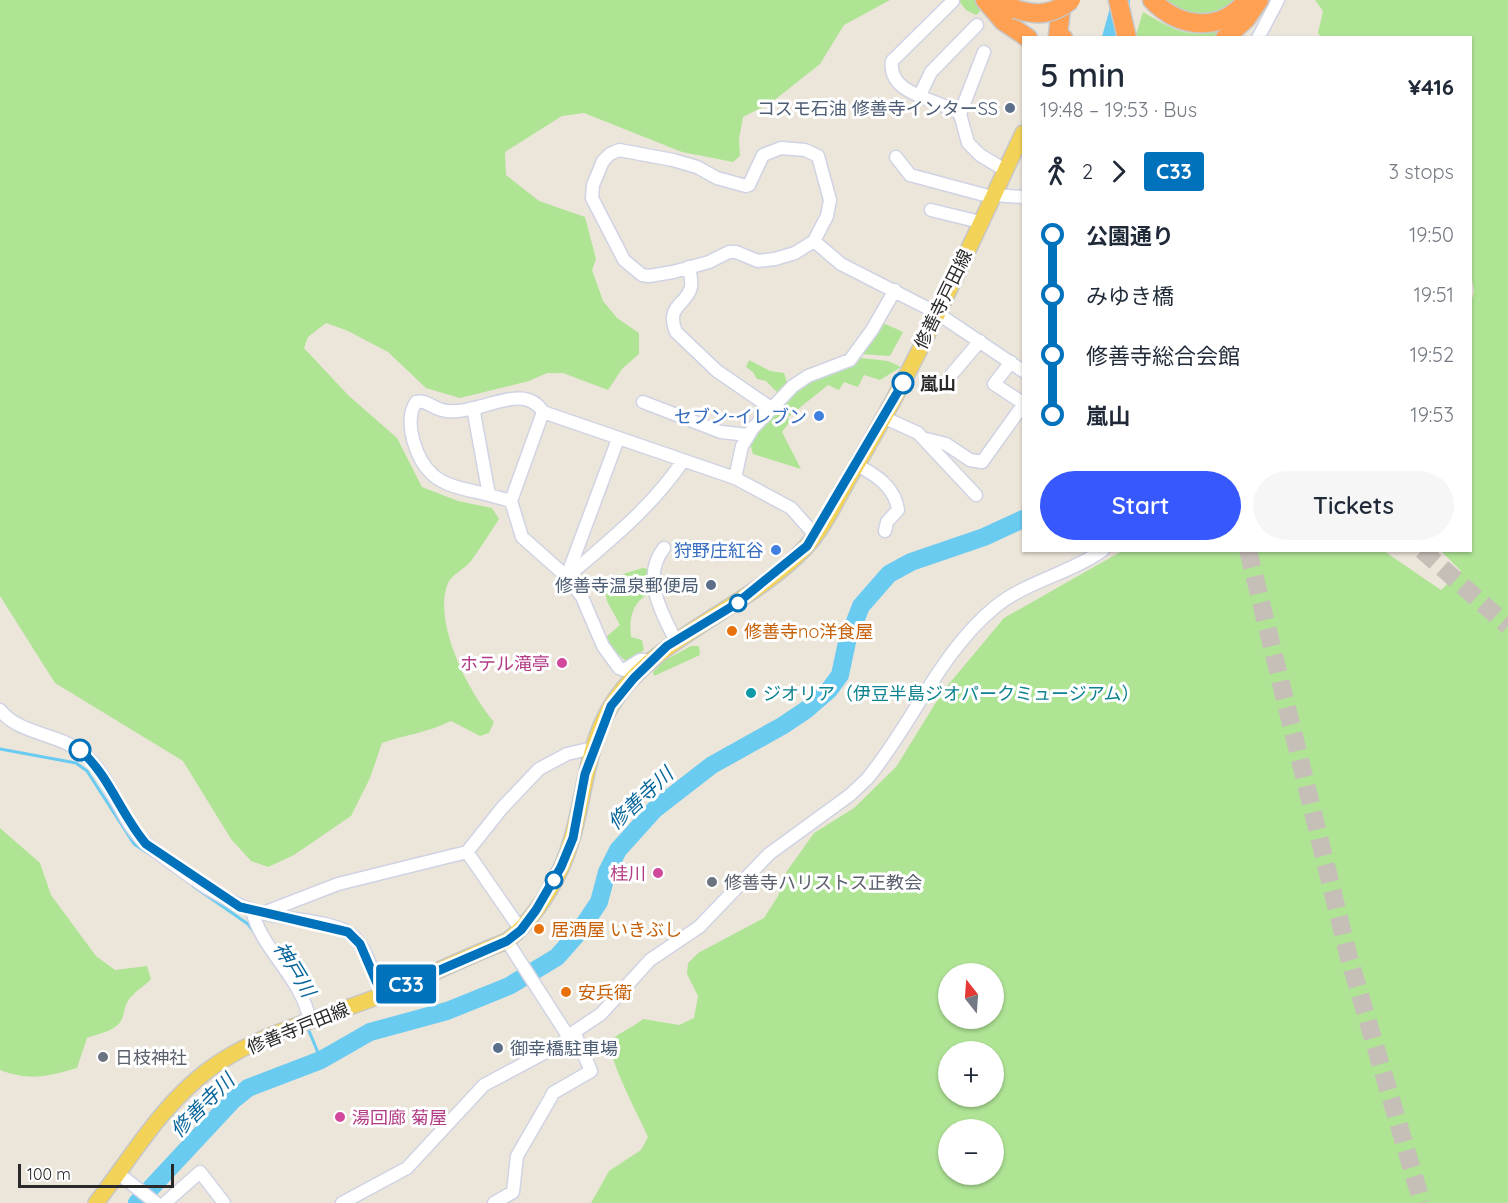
<!DOCTYPE html>
<meta charset="utf-8">
<style>
:root{--surface:#fff;--page:#f6f6f7;--text:#1f2937;--muted:#747a83;--accent:#3658fd}
body{margin:0;font-family:Quicksand,"Noto Sans JP",sans-serif;background:var(--page);color:var(--text);height:100vh;display:flex;flex-direction:column;font-size:22px;white-space:nowrap}
*{box-sizing:border-box;margin:0}
p{font-size:20px;color:var(--muted)}
.icon{flex:none;width:33px;height:33px;fill:none;stroke:currentColor;stroke-width:2;stroke-linecap:round;stroke-linejoin:round}
.map{position:relative;flex:1;overflow:hidden}
.panel{position:absolute;left:1022px;top:36px;width:450px;height:516px;display:flex;flex-direction:column;background:var(--surface);border-radius:0px;box-shadow:0 2px 4px #0004}
.panel>*{flex:none}
.badge{padding:0 12px;border-radius:4px;font-size:21px;line-height:39px}
.needle{width:39px;rotate:343deg}
.fabs{position:absolute;left:938px;top:963px;display:grid;gap:12px}
.fabs a{display:grid;place-items:center;width:66px;height:66px;border-radius:50%;background:var(--surface);box-shadow:0 2px 4px #0004;font-size:30px}
.scale{position:absolute;left:18px;bottom:15px;width:156px;box-sizing:border-box;padding-left:6px;border:3px solid #292929;border-top:0;font-size:16px;line-height:21px;white-space:nowrap;color:#292929;-webkit-text-stroke:4px #fff;paint-order:stroke}
.map>.badge{position:absolute;translate:-50% -50%;box-shadow:0 0 0 3px #fff}
.legs{display:flex;align-items:center;gap:9px;height:66px;padding:0 18px;font-size:20px}
.legs p{margin-inline-start:auto}
.summary{display:flex;align-items:center;justify-content:space-between;height:102px;padding:0 18px}
h1{font-size:33px;font-weight:600;line-height:45px}
.button{display:flex;gap:12px;margin-top:auto;padding:12px 18px}
.button a{flex:1;height:69px;border-radius:36px;background:var(--accent);color:#fff;font-size:24px;font-weight:600;line-height:69px;text-align:center}
.button a+a{background:var(--page);color:var(--text)}
ul{padding:0 18px;list-style:none}
li{display:flex;align-items:center;gap:21px;height:60px;font-size:22px}
li i{display:grid;place-items:center;width:9px;height:100%;margin:0 8px;background:currentColor}
li i::after{content:'';width:15px;height:15px;margin:-8px;border:4px solid;border-radius:50%;background:var(--surface)}
li p{margin-inline-start:auto}
li:first-child i{background:linear-gradient(#0000 50%,currentColor 0)}
li:last-child i{background:linear-gradient(currentColor 50%,#0000 0)}
.map>svg:first-child{display:block}
.green{fill:#afe495;fill-rule:evenodd}
.lines{fill:none;stroke-linecap:round;stroke-linejoin:round}
.stream{stroke:#6acbf1;stroke-width:3}
.river{stroke:#6acbf1;stroke-width:18}
.highway-tunnel{stroke:#c5bfb7;stroke-width:18;stroke-dasharray:18 9;stroke-linecap:butt}
.minor-casing{stroke:#d0d3e3;stroke-width:15}
.major-casing{stroke:#c7c7c7;stroke-width:18}
.highway-casing{stroke:#c7c7c7;stroke-width:21}
.minor{stroke:#fff;stroke-width:12}
.major{stroke:#f3d258;stroke-width:15}
.highway{stroke:#ffa052;stroke-width:18}
.highway-bridge-casing{stroke:#c7c7c7;stroke-width:21;stroke-linecap:butt}
.highway-bridge{stroke:#ffa052;stroke-width:18}
.line-1-casing{stroke:#fff;stroke-width:14}
.line-1{stroke:#0072bc;stroke-width:9}
.service-dot{fill:#5c6f8a;stroke:#fff;stroke-width:2}
.stop-1-dot{fill:#fff;stroke:#0072bc;stroke-width:3}
.shop-dot{fill:#3f7fe0;stroke:#fff;stroke-width:2}
.food-dot{fill:#e8710a;stroke:#fff;stroke-width:2}
.hotel-dot{fill:#d1479c;stroke:#fff;stroke-width:2}
.culture-dot{fill:#0f9aa8;stroke:#fff;stroke-width:2}
.worship-dot{fill:#6b7280;stroke:#fff;stroke-width:2}
.labels{text-anchor:middle;dominant-baseline:central;stroke-width:6;stroke-linejoin:round;paint-order:stroke}
.service-label{font-size:18px;fill:#4e5e75;stroke:#fff;text-anchor:end}
.street-label{font-size:18px;fill:#292929;stroke:#fff}
.stop-label{font-size:18px;font-weight:bold;fill:#292929;stroke:#fff;text-anchor:start}
.shop-label{font-size:18px;fill:#366cbe;stroke:#fff;text-anchor:end}
.food-label{font-size:18px;fill:#c56008;stroke:#fff;text-anchor:start}
.hotel-label{font-size:18px;fill:#b23c85;stroke:#fff;text-anchor:end}
.culture-label{font-size:18px;fill:#0d838f;stroke:#fff;text-anchor:start}
.worship-label{font-size:18px;fill:#5b616d;stroke:#fff;text-anchor:start}
.water-label{font-size:20px;font-style:italic;fill:#0a679c;stroke:#fff}
</style>
<div class="map">
<svg width="1508" height="1203" viewBox="0 0 1508 1203">
<rect width="100%" height="100%" fill="#ece5da"/>
<path class="green" d="M0,0H890L844,25L820,64L772,102L743,117L739,139L740,156L733,162L682,152L584,113L562,116L505,152L506,175L539,201L585,217L596,259L592,270L603,301L617,318L639,333V354L622,369L608,390L563,373H547L529,381L460,398L426,388L388,352L348,331L326,323L308,337L304,348L348,395L397,438L422,487L458,501L492,508L499,519C490,533 481,547 471,561C465,569 452,574 448,583C432,622 469,693 494,722L489,733L480,736L451,721C427,733 407,734 382,743L370,778L351,816L294,855L268,867L251,861L231,839L183,761L55,683L0,596Z
M958,0H976L980,12L976,15L966,10Z
M1159,0H1239C1205,25 1194,16 1159,0Z
M1315,0H1508V1203H591L609,1171L641,1150L648,1137C641,1120 603,1051 612,1040C618,1033 635,1026 643,1019L679,1025L694,1018L698,996L687,974L688,963L698,953L764,918L778,896L787,871L814,833L854,808L896,767L943,691L1004,618L1122,551H1384L1441,590L1461,571L1441,551L1470,550V308L1474,291L1470,268V38L1321,37L1318,33L1323,11ZM948,974H993V1018H948ZM948,1052H993V1096H948ZM948,1130H993V1174H948Z
M1143,12C1170,28 1189,40 1221,30L1218,37L1135,38Z
M881,322L903,332L890,356L860,354Z
M861,358L888,361L901,367L880,380L864,375L858,387L844,382L839,390L828,385L787,418L791,420L782,432L801,469L753,454L749,440C764,424 779,400 797,388C817,375 841,371 861,358Z
M749,360L770,371L784,373L788,385L778,393L766,381L757,379L753,372L746,367Z
M643,568L649,569L652,585L649,594C632,602 629,619 631,637L642,640L644,650L628,663L610,647L606,637L620,625L607,601L604,585L626,573Z
M691,646H699L700,655L654,676L653,672L664,661Z
M0,828L40,863L51,895L96,956L115,970L147,966L151,979C145,986 139,988 133,995C126,1001 125,1008 123,1016C119,1031 100,1033 87,1038L77,1068C46,1077 30,1081 0,1070Z"/>
<g class="lines">
<path class="stream" d="M0,749L76,763L87,771L134,844L151,855
M193,886L248,924L254,932
M260,943L289,985
M307,1026L321,1060"/>
<path class="river" d="M1111,38L1121,2
M137,1203L232,1101L248,1088L321,1060L370,1032L447,1011L509,986L557,957L579,932L599,902L607,872L618,850L654,810L712,765L782,726L806,710L829,690L840,675L847,642L861,606L889,574L911,562L984,537L1023,519"/>
<path class="highway-tunnel" d="M1248,550L1349,958L1422,1203
M1422,550L1508,626"/>
<g class="minor-casing">
<path id="minor" d="M953,1L892,61C887,96 940,99 960,114L968,143L980,155L1005,170
M1258,38L1278,0
M920,95L931,72L977,25
M960,114L984,52
M781,148L805,150L818,156L830,200L827,216L814,241L795,253L775,259L758,261L736,252H729L709,262L673,272L649,276L642,275L624,260L592,198L593,185L603,161L610,154L619,150L673,160L697,167L717,178L746,186L749,185L763,155Z
M896,157L910,175L992,197
M994,195L1023,197
M931,210L980,222
M814,241L841,264L937,313L1023,371
M689,267C690,273 692,281 691,287C687,305 665,305 676,332L717,371L771,408
M1011,362L994,384L1023,403
M951,375L980,341
M643,402L721,432L748,435
M478,407C466,410 451,414 439,409C430,406 426,400 416,402C403,422 416,460 433,475C448,488 471,490 489,495
M543,412L511,501L522,537L567,577L582,597L603,646L619,668L624,670L640,660H652
M885,418L918,433L976,495
M926,439L946,444L970,460L982,462L1023,405
M857,465C876,475 895,487 898,510L887,522L885,531
M735,478L742,446L753,428L793,386L808,376L850,360L872,330L895,290
M511,501L489,495L474,413L478,407C500,402 529,388 543,412L735,478L791,508L815,535
M664,548C641,577 661,612 676,641
M567,576L618,439
M567,577C610,540 650,509 683,461
M0,710C19,734 56,733 80,751C113,774 118,822 149,846C187,875 228,908 276,916C296,920 340,922 354,937C368,951 374,977 382,995
M467,852L521,930
M252,911C263,952 303,979 310,1022
M263,913L338,884L467,852L502,808L539,769L567,754L593,748
M507,941L568,1036
M119,1174L156,1203
M165,1203L200,1172L224,1203
M342,1203L407,1168L484,1085L561,1044L574,1032
M494,1203L513,1192L517,1156L550,1099L553,1093L591,1071L574,1032L601,1014L650,960L699,927L769,854L850,795L867,779C912,725 939,653 995,607C1027,581 1069,574 1103,550"/>
</g>
<g class="major-casing">
<path id="major" d="M96,1203C131,1158 160,1107 207,1071C257,1033 324,1018 382,995C424,978 465,957 507,941C537,917 562,875 572,838C585,794 587,746 611,706C653,637 749,608 805,548C826,526 839,494 855,468C919,361 970,245 1023,133"/>
</g>
<g class="highway-casing">
<path id="highway" d="M985,0L1003,21L1028,38
M1002,0L1015,9
M1062,0L1058,35L1063,38
M1118,0L1127,38
M1152,0C1180,29 1221,33 1247,0
M1225,38L1246,19L1259,0"/>
</g>
<use href="#minor" class="minor"/>
<use href="#major" class="major"/>
<use href="#highway" class="highway"/>
<g class="highway-bridge-casing">
<path id="highway-bridge" d="M1015,9C1037,16 1053,15 1071,0"/>
</g>
<use href="#highway-bridge" class="highway-bridge"/>
</g>
<g class="lines">
<g class="line-1-casing">
<path id="line-1" d="M80,750C109,775 121,815 146,844L240,907L348,932L360,944L382,995L507,941L521,930L536,910L561,867L573,838L585,774L611,706L634,678L667,646L736,604L807,546L903,383"/>
</g>
<use href="#line-1" class="line-1"/>
</g>
<g class="service-dot">
<circle cx="1010" cy="108" r="6"/>
<circle cx="711" cy="585" r="6"/>
<circle cx="498" cy="1048" r="6"/>
</g>
<g class="stop-1-dot">
<circle cx="903" cy="383" r="10"/>
<circle cx="738" cy="603" r="8"/>
<circle cx="80" cy="750" r="10"/>
<circle cx="554" cy="880" r="8"/>
</g>
<g class="shop-dot">
<circle cx="819" cy="416" r="6"/>
<circle cx="776" cy="550" r="6"/>
</g>
<g class="food-dot">
<circle cx="732" cy="631" r="6"/>
<circle cx="539" cy="929" r="6"/>
<circle cx="566" cy="992" r="6"/>
</g>
<g class="hotel-dot">
<circle cx="562" cy="663" r="6"/>
<circle cx="658" cy="873" r="6"/>
<circle cx="340" cy="1117" r="6"/>
</g>
<circle class="culture-dot" cx="751" cy="693" r="6"/>
<g class="worship-dot">
<circle cx="712" cy="882" r="6"/>
<circle cx="103" cy="1057" r="6"/>
</g>
<g class="labels">
<g class="service-label">
<text x="998" y="108">コスモ石油 修善寺インターSS</text>
<text x="699" y="585">修善寺温泉郵便局</text>
<text x="510" y="1048" text-anchor="start">御幸橋駐車場</text>
</g>
<g class="street-label">
<text transform="translate(943 299) rotate(-64)">修善寺戸田線</text>
<text transform="translate(298 1028) rotate(-22)">修善寺戸田線</text>
</g>
<g class="stop-label">
<text x="920" y="383">嵐山</text>
</g>
<g class="shop-label">
<text x="807" y="416">セブン-イレブン</text>
<text x="764" y="550">狩野庄紅谷</text>
</g>
<g class="food-label">
<text x="744" y="631">修善寺no洋食屋</text>
<text x="551" y="929">居酒屋 いきぶし</text>
<text x="578" y="992">安兵衛</text>
</g>
<g class="hotel-label">
<text x="550" y="663">ホテル滝亭</text>
<text x="646" y="873">桂川</text>
<text x="352" y="1117" text-anchor="start">湯回廊 菊屋</text>
</g>
<g class="culture-label">
<text x="763" y="693">ジオリア（伊豆半島ジオパークミュージアム）</text>
</g>
<g class="worship-label">
<text x="724" y="882">修善寺ハリストス正教会</text>
<text x="115" y="1057">日枝神社</text>
</g>
<g class="water-label">
<text transform="translate(640 798) rotate(-43)">修善寺川</text>
<text transform="translate(295 969) rotate(59)">神戸川</text>
<text transform="translate(202 1105) rotate(-45)">修善寺川</text>
</g>
</g>
</svg>
<div class="fabs">
<a><svg class="needle" viewBox="-14 -14 28 28"><path d="M0-13l5 13h-10z" fill="#e53935"/><path d="M0 13l5-13h-10z" fill="#747a83"/></svg></a>
<a>+</a>
<a>−</a>
</div>
<div class="scale">100 m</div>
<b class="badge" style="left:406px;top:984px;background:#0072bc;color:#fff">C33</b>
<section class="panel">
<div class="summary"><div><h1>5 min</h1><p>19:48 – 19:53 · Bus</p></div><b>¥416</b></div>
<div class="legs"><svg class="icon" aria-label="walk" viewBox="0 0 24 24"><circle cx="13" cy="4" r="2"/><path d="M13 8l-2 6 4 7M11 14l-3 7M7 12l3-4h3l4 4"/></svg>2<svg class="icon" aria-label="forward" viewBox="0 0 24 24"><path d="M9 5l7 7-7 7"/></svg><b class="badge" style="background:#0072bc;color:#fff">C33</b><p>3 stops</p></div>
<ul>
<li><i style="color:#0072bc"></i><b>公園通り</b><p>19:50</p></li>
<li><i style="color:#0072bc"></i><span>みゆき橋</span><p>19:51</p></li>
<li><i style="color:#0072bc"></i><span>修善寺総合会館</span><p>19:52</p></li>
<li><i style="color:#0072bc"></i><b>嵐山</b><p>19:53</p></li>
</ul>
<div class="button"><a>Start</a><a>Tickets</a></div>
</section>
</div>
